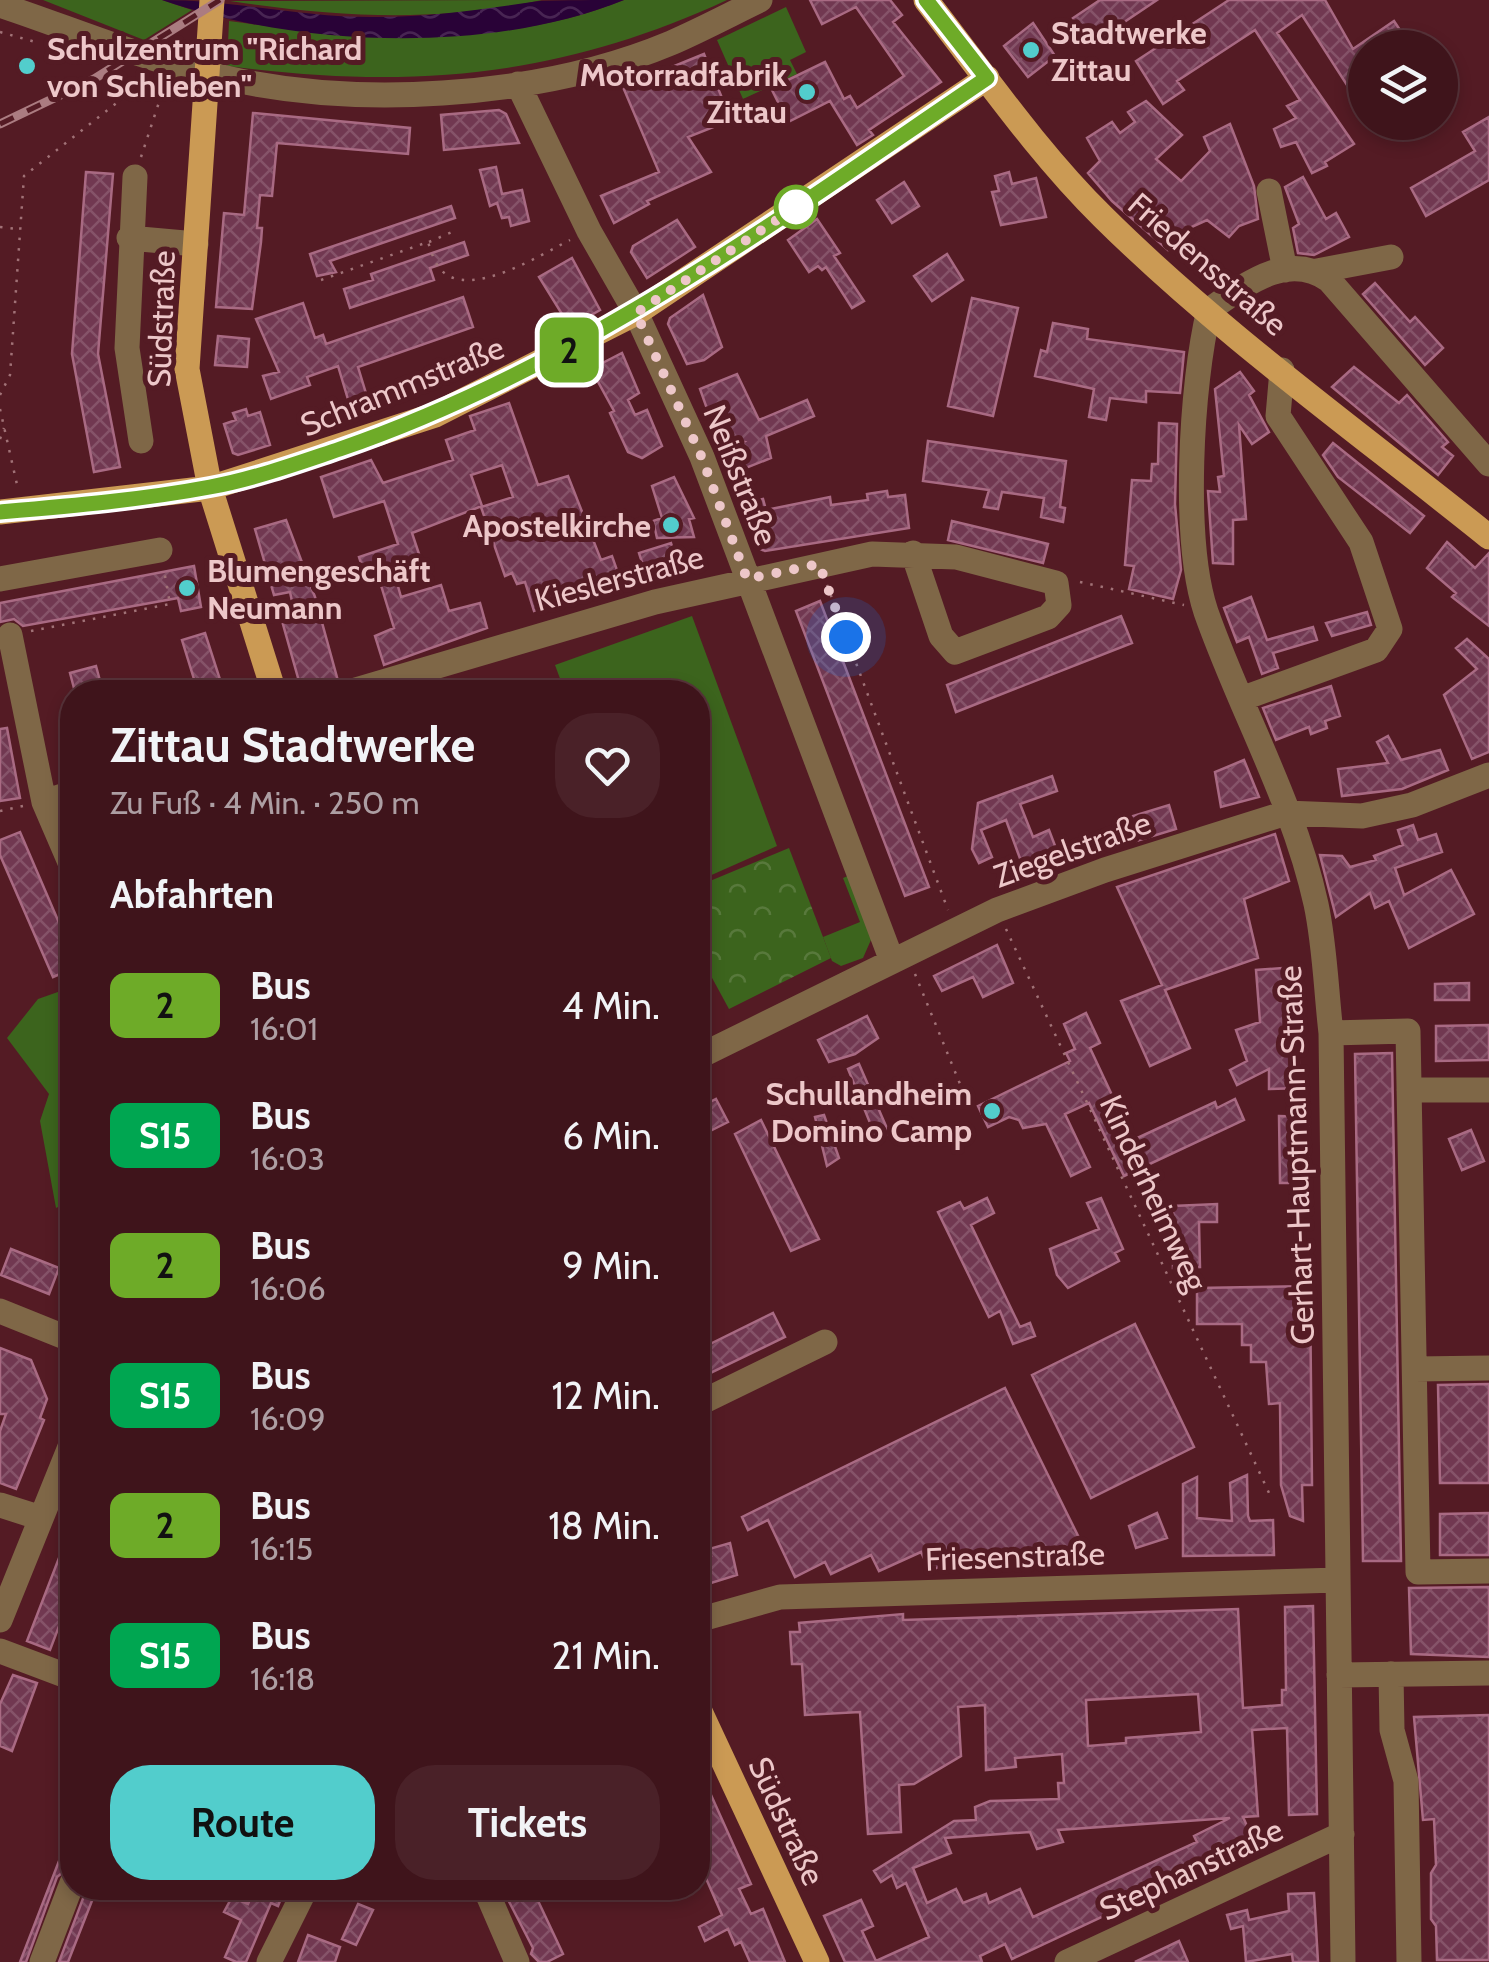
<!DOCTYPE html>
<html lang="de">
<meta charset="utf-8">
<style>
:root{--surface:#3f141b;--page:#4a2128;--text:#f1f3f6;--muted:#ad9ea3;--line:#58333a;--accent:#52cdcc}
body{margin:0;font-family:Cabin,sans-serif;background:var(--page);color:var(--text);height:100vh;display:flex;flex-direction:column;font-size:38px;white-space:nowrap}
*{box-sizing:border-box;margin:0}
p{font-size:32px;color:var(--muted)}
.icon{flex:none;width:55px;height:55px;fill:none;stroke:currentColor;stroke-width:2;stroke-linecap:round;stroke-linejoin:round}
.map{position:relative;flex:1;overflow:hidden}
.sheet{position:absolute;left:60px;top:680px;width:650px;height:1220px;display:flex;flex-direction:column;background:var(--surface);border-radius:40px;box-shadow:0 5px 15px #0003,0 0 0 2px var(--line)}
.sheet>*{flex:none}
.badge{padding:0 20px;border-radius:15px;font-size:35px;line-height:65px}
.tools{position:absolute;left:1348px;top:30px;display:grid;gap:20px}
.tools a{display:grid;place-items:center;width:110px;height:110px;border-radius:50%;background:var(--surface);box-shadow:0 5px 15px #0003,0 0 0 2px var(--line);font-size:50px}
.you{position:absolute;width:50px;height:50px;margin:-25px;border:8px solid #fff;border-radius:50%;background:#1a73e8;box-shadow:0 0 0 15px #1a73e833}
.map>.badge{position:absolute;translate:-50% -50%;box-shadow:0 0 0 5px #fff}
h2{padding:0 50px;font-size:38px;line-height:90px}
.round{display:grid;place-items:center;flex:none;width:105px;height:105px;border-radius:40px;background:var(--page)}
.headline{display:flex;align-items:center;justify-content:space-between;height:170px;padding:0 50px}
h1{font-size:48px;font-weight:700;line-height:75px}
.action{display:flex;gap:20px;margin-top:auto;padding:20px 50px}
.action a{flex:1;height:115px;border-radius:40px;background:var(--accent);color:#111;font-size:40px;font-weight:700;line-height:115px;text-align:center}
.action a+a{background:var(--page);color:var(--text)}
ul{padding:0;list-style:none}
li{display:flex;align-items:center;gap:30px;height:130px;padding:0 50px}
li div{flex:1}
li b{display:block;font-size:38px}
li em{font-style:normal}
li .badge{min-width:110px;font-weight:700;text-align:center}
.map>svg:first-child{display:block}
.grass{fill:#3c641d}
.park{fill:url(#park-crowns)}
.water{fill:url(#water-waves)}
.building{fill:url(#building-cross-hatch);stroke:#a96a83;stroke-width:2.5;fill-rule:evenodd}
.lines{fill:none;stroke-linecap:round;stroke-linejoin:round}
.path{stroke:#a17277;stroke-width:2.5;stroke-dasharray:2.5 8;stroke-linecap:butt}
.minor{stroke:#7f6747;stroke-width:25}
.major{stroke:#cb9a54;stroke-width:25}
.rail-casing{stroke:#ab7c81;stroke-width:9}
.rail{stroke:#541b24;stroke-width:5;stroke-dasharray:15;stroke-linecap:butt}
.line-casing{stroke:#fff;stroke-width:22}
.line{stroke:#6eab28;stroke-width:15}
.walk{stroke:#edc7c9;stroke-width:10;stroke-dasharray:0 18}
.poi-dot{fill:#52cdcc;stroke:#541b24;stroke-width:4}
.stop-dot{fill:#fff;stroke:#6eab28;stroke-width:5}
.labels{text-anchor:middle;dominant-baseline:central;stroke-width:10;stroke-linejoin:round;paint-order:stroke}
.poi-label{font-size:32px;font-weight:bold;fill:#edc7c9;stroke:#541b24;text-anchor:start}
.street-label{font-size:32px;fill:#edc7c9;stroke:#541b24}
</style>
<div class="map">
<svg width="1489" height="1962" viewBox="0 0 1489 1962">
<defs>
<pattern id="park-crowns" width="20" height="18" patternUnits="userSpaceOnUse" patternTransform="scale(2.5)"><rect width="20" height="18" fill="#3c641d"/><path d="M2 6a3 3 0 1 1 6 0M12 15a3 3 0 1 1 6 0" fill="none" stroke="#58793c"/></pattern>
<pattern id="water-waves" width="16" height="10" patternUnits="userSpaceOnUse" patternTransform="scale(2.5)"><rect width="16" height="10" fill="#290237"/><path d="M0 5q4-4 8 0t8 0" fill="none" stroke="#482553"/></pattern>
<pattern id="building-cross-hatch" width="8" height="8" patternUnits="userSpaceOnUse" patternTransform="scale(2.5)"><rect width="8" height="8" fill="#713851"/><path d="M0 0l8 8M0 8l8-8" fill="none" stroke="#865369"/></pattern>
</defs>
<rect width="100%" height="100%" fill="#541b24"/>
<path class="grass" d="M43,0H162L192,10L144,40Z
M542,0C436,23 336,17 230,1Z
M624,0H727C558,78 410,90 227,66L229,21C358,39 499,50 624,0Z
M786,7L806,52L790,60L797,74L743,99L717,40Z
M692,616L777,846L698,881V692H565L555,665Z
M853,874L874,933L863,958L841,966L832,961L823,937L860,922L843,878Z
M72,987V1200L56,1208L40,1121L49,1094L7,1038L38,999Z"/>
<path class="park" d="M789,848L831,958L729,1009L698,952V886Z"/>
<path class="water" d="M162,0C235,0 305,18 377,17C433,17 484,9 539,1C566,0 596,0 624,0C488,55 298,47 162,0Z"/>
<path class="building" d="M810,0H890L902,15L893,22L941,82L869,130L873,135L857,145L830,101L788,122L771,88L825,62L844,99L850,96L857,108L904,76L856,7L822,24Z
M1100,0H1157L1090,45L1073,18Z
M1229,0H1325L1353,49L1394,21L1412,48H1365V113L1302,15L1277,33L1354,144L1325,162L1327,166L1312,173L1296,142L1281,147L1274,129L1296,118L1287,106L1300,100L1255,30L1177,81L1184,90L1163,104L1136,61Z
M1033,23L1055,56L1028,77L1004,46Z
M704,54L731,120L688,137L711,172L647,201L649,204L614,223L601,196L659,172L623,87Z
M1146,101L1182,135L1156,159L1181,181L1210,151L1204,137L1230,124L1254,186L1258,219L1239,226L1229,237L1207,220L1187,229L1168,250L1112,201L1088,173L1100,161L1087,138L1112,122L1120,133L1135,122L1128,112Z
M499,110L506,114L519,143L444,150L441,115Z
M253,113L410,128L408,154L277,143L272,196L260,195L257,228H262L261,242L252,309L216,307L224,213L244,215Z
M1489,117V180L1426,216L1411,188L1475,151L1463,132Z
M496,167L502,194L522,190L529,221L511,226L509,217L502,218L497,203L490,206L480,170Z
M86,172L113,174L98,354L120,467L94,472L72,354Z
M1009,172L1012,184L1036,178L1046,217L1001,225L992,192L999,191L995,176Z
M1303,177L1326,219L1336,213L1349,237L1314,255L1298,253L1293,228L1299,224L1285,187Z
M904,182L919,206L892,223L877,200Z
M451,206L455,218L330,261L336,272L317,276L310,254Z
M817,219L840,253L834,256L864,301L852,308L826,267L822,270L818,266L809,272L788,240Z
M677,220L695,247L647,278L631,252L633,246Z
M464,242L468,255L430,268L434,280L350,308L344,289L373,280L371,274Z
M947,254L963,280L932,301L914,276Z
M572,258L600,310L570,327L539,277Z
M1375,283L1410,322L1415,317L1443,348L1425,365L1363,294Z
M703,295L722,347L704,360L687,364L668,324L670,318Z
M463,297L473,327L358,367L368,400L350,406L338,366L307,377L310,385L271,399L263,376L279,372L256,319L303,303L315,338L323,335L326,344Z
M972,298L1018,308L993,416L948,406Z
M1053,323L1088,329L1087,339L1184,352L1180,393L1146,391V402L1110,398L1106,420L1089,417L1094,389L1035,376L1041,350L1047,352Z
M218,336L249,339L247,367L215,365Z
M622,353L639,393L628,400L635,415L647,410L662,446L642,458L628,452L610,413L614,411L591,369Z
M1354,367L1399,403L1407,395L1448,442L1442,447L1453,456L1438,475L1332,387Z
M1240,372L1254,391L1249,395L1269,432L1252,444L1239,425L1246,519L1233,520V564L1213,563L1208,491L1220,492L1218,477L1224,476L1215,389Z
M737,374L759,420L807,400L814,416L766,436L771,458L733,473L719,457L744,442L717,437L700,389Z
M509,403L538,485L568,476L601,560L612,556L618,573L599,581L602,590L534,611L525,582L517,584L512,573L505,576L481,507L513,497L502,465L471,475L482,506L412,533L420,557L392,565L401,597L441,585L449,611L480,603L487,628L384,665L375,636L394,628L376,569L364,573L359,557L398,544L387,510L384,501L334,517L321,477L371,460L383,483L453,460L446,440L475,430L470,416Z
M246,409L248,416L260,412L270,445L238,455L233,453L224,424L236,420L233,413Z
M1159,423L1177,424L1175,504L1181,570L1173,599L1129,589L1134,566L1125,565L1132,480L1151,481L1152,464H1158Z
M928,441L1066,461L1060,507L1065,508L1063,522L1041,517L1044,498L1002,492L998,509L984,507L989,490L923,481Z
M1333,443L1424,516L1410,533L1338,477L1323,455Z
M674,477L694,518L689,519L694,537L657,538L653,521L662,518L652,486Z
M887,491L888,497L905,495L909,528L765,551L758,548L744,503L763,499L766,510L830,497L831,505L868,500L867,494Z
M286,520L315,597L338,681L334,686L312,692H302L279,610L293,606L290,592L274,595L255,529Z
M952,521L1048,544L1043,563L948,540Z
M1447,542L1475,568L1489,553V626L1452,597L1456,593L1427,568Z
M671,543L677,563L645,572L639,553Z
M194,566L201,607L181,611L178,598L23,626L14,619L0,622V603Z
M1251,597L1267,640L1313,627L1317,640L1273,653L1278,668L1262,674L1249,637L1237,642L1224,608Z
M820,601L929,887L905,896L796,611Z
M1367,612L1371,625L1332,636L1326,623Z
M1121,616L1132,643L956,712L947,685Z
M205,633L224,692H198L182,640Z
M1467,639L1489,659V752L1472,759L1444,695L1477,669L1456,648Z
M96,666L103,692H75L70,673Z
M1331,686L1340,716L1325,721L1327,728L1311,734L1309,727L1276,740L1263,708Z
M7,728L20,798L0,801V729Z
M1388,736L1401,760L1440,750L1448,770L1402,789L1342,796L1338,769L1388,763L1377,742Z
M1244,760L1259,797L1221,807L1215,772Z
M1052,776L1057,791L1020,804L1033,837L1049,830L1057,851L1022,864L1006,820L981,830L992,857L979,863L972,849L978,803Z
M1169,805L1176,829L1130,843L1123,819Z
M1413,825L1418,840L1436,834L1442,852L1395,868L1404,895L1451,870L1474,914L1409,948L1389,901L1375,908L1370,893L1336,917L1320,855L1342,856L1350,867L1376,860L1374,856L1403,845L1398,830Z
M20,832L72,953V969L53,977L0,855V840Z
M1275,834L1289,881L1244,899L1258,958L1165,990L1190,1048L1150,1066L1121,1001L1162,985L1117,887Z
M997,945L1013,983L983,997L973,977L942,991L934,976Z
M1295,967L1300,1088L1269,1089V1069L1237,1085L1230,1070L1247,1061L1236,1030L1260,1022L1256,970Z
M1469,983V1000H1435V984Z
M1086,1013L1100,1043L1090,1048L1133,1140L1215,1102L1217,1108L1235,1099L1244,1120L1124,1176L1089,1103L1065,1114L1090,1167L1071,1176L1046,1124L1023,1128L1019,1120L1009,1117L988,1127L978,1106L1070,1061L1066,1053L1075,1049L1064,1024Z
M867,1016L878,1038L855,1054L829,1062L818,1040Z
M1489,1025V1060L1436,1061V1026Z
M1392,1053L1401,1561H1363L1355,1054Z
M859,1064L889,1133L877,1140L848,1069Z
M716,1099L728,1122L698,1137V1108Z
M824,1115L839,1158L827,1166L815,1117Z
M1279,1116L1308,1117L1309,1183H1280Z
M761,1120L819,1239L791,1251L735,1134Z
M1471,1130L1484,1161L1462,1170L1449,1139Z
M987,1198L994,1213L971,1225L1020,1327L1030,1323L1035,1336L1013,1344L1000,1311L989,1317L938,1212L960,1202L964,1209Z
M1101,1198L1123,1249L1115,1253L1119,1261L1068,1288L1057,1275L1050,1249L1099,1229L1087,1203Z
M1217,1204V1222H1199L1200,1267L1173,1268V1206Z
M11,1249L59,1268L49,1294L1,1275Z
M1310,1286L1312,1485H1302L1303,1521L1290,1516L1281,1485L1280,1403L1269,1404L1266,1362H1251V1345H1242V1324H1197V1288Z
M773,1313L785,1337L698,1379V1350Z
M1135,1324L1194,1447L1091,1498L1032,1375Z
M0,1348L31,1360L47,1399L40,1418L44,1420L16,1489L0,1483V1431L6,1414H0Z
M1489,1384V1483H1440L1438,1385Z
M1005,1388L1087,1554L1075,1560L1070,1550L1028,1569L1020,1552L979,1572L969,1552L930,1571L921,1552L879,1571L871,1555L831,1574L825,1562L795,1577L768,1520L748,1530L742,1517Z
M1247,1475L1248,1516L1250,1521L1273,1520L1274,1555L1183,1556V1484L1197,1477V1518L1232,1521L1230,1483Z
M1157,1513L1167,1538L1136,1548L1129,1526Z
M1489,1513V1555H1440V1514Z
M730,1543L737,1575L698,1587V1560L711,1556L709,1549Z
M59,1558L72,1564V1592L50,1650L27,1641Z
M1489,1587V1657L1411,1654L1409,1588Z
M1313,1606L1317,1814L1289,1815L1287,1728L1252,1730L1258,1816L1243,1817L1255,1844L1247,1849L1012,1959L1005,1944L980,1956L982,1962H845L824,1916L861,1900L873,1926L862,1931L876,1961L929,1937L906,1883L897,1888L892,1875L881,1882L874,1871L954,1821L976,1820L975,1807L990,1801L1059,1799L1058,1783H1064L1062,1754L1015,1758L1016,1767L986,1770L985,1705L958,1707L961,1756L914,1784L899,1785L901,1832L868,1834L860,1712L805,1715L802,1664H792L790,1632H800L799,1623L903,1614V1620L1238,1609L1243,1708L1282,1705V1690H1286L1285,1607ZM1198,1694L1201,1732L1126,1738V1743L1088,1746L1086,1700ZM1230,1818L1194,1836L1197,1842L1033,1917L1020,1889L989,1903L986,1894L963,1903L956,1889L927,1903L913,1868L951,1853L945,1838L1030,1832L1037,1849L1063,1842L1058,1830Z
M13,1675L37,1683L12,1751L0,1746V1704Z
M1489,1715V1960H1437L1436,1926L1431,1919V1873L1436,1865L1434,1819L1423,1820L1414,1717Z
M698,1766L751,1884L739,1889L751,1914L763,1909L785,1962H750L741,1942L735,1945L728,1929L705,1941L699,1927L722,1915L698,1860Z
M71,1830L72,1865L57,1877L26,1962H20Z
M87,1888H97L68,1962H59Z
M255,1888H285L278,1906L271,1903L246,1962H236L225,1957L241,1920L224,1912L232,1897L248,1904Z
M502,1888H532L563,1954L547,1962H539L531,1954L533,1948Z
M1314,1893L1318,1962H1293L1292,1954L1246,1962L1243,1926L1231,1929L1227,1915L1247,1910L1249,1920L1289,1911L1288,1894Z
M358,1904L373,1910L356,1945L342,1939Z
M308,1935L340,1947L335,1962H298Z
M1179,1941L1188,1962H1135Z"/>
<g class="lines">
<path class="path" d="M0,32L39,43
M141,157L165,84
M0,227L18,229
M429,242L454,231
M321,280L428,242C431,251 435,265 442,271C471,299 540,255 570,240
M0,395L10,375L24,176L147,79
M0,409L18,489
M0,439L4,428
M1080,582L1184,605
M827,585L948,910
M31,631L170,604L164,570
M0,811L23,806
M1006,929L1270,1495
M915,974L967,1101"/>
<path class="minor" d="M0,5C69,28 138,57 209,74C350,110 537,99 671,43C701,30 731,14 760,0
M518,84L589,231L636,313L702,457L892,961
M135,177L127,348L141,441
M1269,191L1285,270
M129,238L196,244
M1317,271L1391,257
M0,579L160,550
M10,635L44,802L72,867
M349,692L655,602L872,554L956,557L1056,583L1059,605L1048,617L955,652L941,636L913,553
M1241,699L1376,650L1390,629L1361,542L1278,416L1282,370
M44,802L72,793
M1331,1033L1408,1031L1418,1572L1489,1571
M698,1057L997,910L1105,870L1286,813L1362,816L1412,805L1489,775
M1409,1090H1489
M0,1311L72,1340
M1415,1369L1489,1368
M698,1404L825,1342
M0,1505L41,1518
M0,1620L72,1442
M698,1620L780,1597L1338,1580
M0,1651L72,1678
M1391,1674L1392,1730L1406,1781L1409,1962
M1339,1675L1489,1673
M485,1888L517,1962
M42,1962L72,1883
M269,1962L306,1888
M1067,1962L1342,1834
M1343,1962L1331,1033C1326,990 1325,946 1316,904C1294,803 1240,709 1206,612C1182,540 1191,384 1209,310C1244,286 1287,250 1329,280L1489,464"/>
<path class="major" d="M212,0L187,369L210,488L274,692
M926,0C983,73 1037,152 1103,217C1221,334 1360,433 1489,537
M0,512L210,488L435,415L636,313L987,78
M698,1707L817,1962"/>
<g class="rail-casing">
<path id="rail" d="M0,124L94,79L220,0"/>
</g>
<use href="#rail" class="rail"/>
</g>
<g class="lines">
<g class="line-casing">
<path id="line" d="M0,512C70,506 141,500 210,487C254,479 298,463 340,449C579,367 780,218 987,78L926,0"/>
</g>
<use href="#line" class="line"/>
<path class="walk" d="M796,207L801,204L636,313L702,458L747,579L819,564L846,637"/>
</g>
<g class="poi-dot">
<circle cx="1031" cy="50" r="10"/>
<circle cx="27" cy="66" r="10"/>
<circle cx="807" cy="92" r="10"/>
<circle cx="671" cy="525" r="10"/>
<circle cx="187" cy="588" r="10"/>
<circle cx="992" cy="1111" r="10"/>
</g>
<circle class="stop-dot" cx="796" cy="207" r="20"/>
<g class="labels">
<g class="poi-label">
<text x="1051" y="32">Stadtwerke<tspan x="1051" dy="37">Zittau</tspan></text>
<text x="47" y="48">Schulzentrum "Richard<tspan x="47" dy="37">von Schlieben"</tspan></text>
<text x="787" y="74" text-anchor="end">Motorradfabrik<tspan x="787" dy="37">Zittau</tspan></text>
<text x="651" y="525" text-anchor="end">Apostelkirche</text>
<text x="207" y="570">Blumengeschäft<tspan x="207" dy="37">Neumann</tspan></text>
<text x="972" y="1093" text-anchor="end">Schullandheim<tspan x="972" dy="37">Domino Camp</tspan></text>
</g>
<g class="street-label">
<text transform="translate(1208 264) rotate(41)">Friedensstraße</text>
<text transform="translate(161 319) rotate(-88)">Südstraße</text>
<text transform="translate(402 386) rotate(-22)">Schrammstraße</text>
<text transform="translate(741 475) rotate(68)">Neißstraße</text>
<text transform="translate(619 578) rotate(-15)">Kieslerstraße</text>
<text transform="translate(1072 849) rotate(-20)">Ziegelstraße</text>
<text transform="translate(1296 1155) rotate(-92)">Gerhart-Hauptmann-Straße</text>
<text transform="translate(1154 1193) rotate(65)">Kinderheimweg</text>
<text transform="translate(1015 1556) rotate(-2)">Friesenstraße</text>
<text transform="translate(787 1821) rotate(65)">Südstraße</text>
<text transform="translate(1191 1869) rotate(-25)">Stephanstraße</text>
</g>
</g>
</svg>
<div class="tools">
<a><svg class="icon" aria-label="layers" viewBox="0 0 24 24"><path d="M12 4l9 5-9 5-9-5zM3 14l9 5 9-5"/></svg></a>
</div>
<div class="you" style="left:846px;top:637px"></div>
<b class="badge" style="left:569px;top:350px;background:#6eab28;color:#111">2</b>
<section class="sheet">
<div class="headline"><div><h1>Zittau Stadtwerke</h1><p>Zu Fuß · 4 Min. · 250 m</p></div><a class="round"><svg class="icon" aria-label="heart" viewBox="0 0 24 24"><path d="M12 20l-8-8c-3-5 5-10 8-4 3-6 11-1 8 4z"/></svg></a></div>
<h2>Abfahrten</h2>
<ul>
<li><span class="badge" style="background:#6eab28;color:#111">2</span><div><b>Bus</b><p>16:01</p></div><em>4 Min.</em></li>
<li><span class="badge" style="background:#00a651;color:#fff">S15</span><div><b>Bus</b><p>16:03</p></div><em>6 Min.</em></li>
<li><span class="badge" style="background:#6eab28;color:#111">2</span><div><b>Bus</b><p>16:06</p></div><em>9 Min.</em></li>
<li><span class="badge" style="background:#00a651;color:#fff">S15</span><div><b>Bus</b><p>16:09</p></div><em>12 Min.</em></li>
<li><span class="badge" style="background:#6eab28;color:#111">2</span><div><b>Bus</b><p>16:15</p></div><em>18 Min.</em></li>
<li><span class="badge" style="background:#00a651;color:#fff">S15</span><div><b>Bus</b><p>16:18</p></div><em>21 Min.</em></li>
</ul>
<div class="action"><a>Route</a><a>Tickets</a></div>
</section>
</div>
